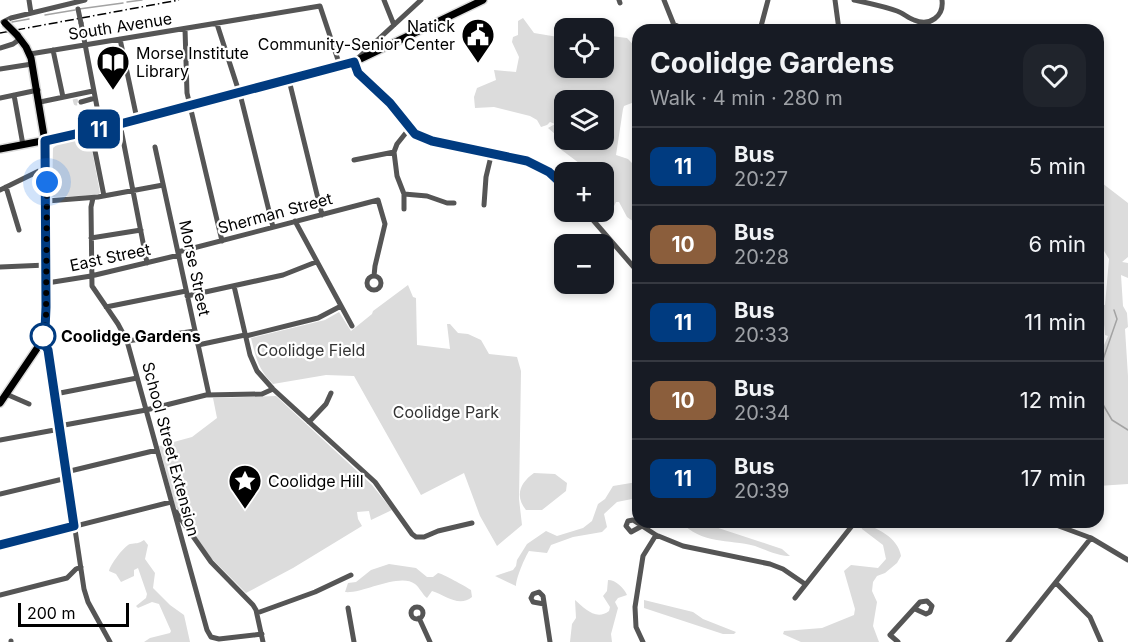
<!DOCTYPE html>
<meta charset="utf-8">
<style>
:root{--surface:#171b24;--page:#20242c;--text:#f1f3f6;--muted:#9ea1a6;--line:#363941}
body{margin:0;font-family:Inter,sans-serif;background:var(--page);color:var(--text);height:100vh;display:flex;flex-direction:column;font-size:22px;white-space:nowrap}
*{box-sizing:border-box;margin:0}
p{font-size:20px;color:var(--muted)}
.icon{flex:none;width:33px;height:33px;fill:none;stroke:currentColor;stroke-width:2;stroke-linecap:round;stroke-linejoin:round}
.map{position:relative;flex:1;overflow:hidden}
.sheet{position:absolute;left:632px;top:24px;width:472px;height:504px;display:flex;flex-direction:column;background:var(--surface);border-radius:18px;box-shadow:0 3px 9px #0003}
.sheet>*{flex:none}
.badge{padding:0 12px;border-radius:9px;font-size:21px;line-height:39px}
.tools{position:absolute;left:554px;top:18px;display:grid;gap:12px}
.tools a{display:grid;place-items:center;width:60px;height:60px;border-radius:12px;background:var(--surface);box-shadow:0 3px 9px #0003;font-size:30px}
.scale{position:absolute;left:18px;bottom:15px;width:111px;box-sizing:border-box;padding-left:6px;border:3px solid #000;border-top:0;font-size:16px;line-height:21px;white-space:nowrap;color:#000;-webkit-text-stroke:4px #fff;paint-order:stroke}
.you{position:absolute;width:30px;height:30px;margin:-15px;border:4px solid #fff;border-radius:50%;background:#1a73e8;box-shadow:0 0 0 9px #1a73e833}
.map>.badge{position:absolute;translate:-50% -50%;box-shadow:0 0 0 3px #fff}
.round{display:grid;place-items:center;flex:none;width:63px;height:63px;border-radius:18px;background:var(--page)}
.head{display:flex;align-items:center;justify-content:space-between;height:102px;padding:0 18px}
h1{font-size:28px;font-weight:700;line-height:45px}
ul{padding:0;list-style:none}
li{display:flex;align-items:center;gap:18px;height:78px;padding:0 18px;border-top:2px solid var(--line)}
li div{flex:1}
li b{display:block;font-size:22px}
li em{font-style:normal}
li .badge{min-width:66px;font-weight:700;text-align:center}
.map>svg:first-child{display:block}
.green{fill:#dcdcdc;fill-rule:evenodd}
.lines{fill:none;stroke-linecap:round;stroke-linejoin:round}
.stream{stroke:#a3a3a3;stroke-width:1.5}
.minor-tunnel{stroke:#d9d9d9;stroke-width:5;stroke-dasharray:5 2.5;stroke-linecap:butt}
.major-casing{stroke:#dbdbdb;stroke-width:10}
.minor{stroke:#555;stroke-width:5}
.major{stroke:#000;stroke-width:7}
.rail{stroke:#000;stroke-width:1.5;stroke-dasharray:9 3 1.5 3;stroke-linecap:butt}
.major-bridge-casing{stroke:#dbdbdb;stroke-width:10;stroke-linecap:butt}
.minor-bridge{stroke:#555;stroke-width:5}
.major-bridge{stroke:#000;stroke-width:7}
.line-casing{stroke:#fff;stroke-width:14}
.line{stroke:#003b80;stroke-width:9}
.walk{stroke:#000;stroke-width:6;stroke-dasharray:0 10.8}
.stop-dot{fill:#fff;stroke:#003b80;stroke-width:3}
.labels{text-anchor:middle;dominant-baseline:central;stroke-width:4.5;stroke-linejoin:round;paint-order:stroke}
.street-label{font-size:16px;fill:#000;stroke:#fff}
.poi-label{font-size:16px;fill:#000;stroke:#fff;text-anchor:start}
.stop-label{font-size:16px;font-weight:bold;fill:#000;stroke:#fff;text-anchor:start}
.park-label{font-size:16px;fill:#333;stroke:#fff}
</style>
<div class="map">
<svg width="1128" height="642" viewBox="0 0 1128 642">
<rect width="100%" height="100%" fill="#fff"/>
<path class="green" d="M523,18L534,33L564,38V68H603V35L627,38L637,49V101L624,106L623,109L616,155L628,159L637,168V224L627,217L619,202H616L611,212L604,208L603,172H576L574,170L579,163L559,148L562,140L548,128L555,124L550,122L547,125L541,127L537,120L530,116L494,107L475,108L474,97L477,88L496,80L494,70L516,72L519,57L512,42L513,37L518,35V21ZM564,100H603V140H564Z
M85,137L90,139L100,193L97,195L52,197L53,148L58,144Z
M1098,160L1102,183L1128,203V257L1122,262L1128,263V278L1121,275L1123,306L1127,313L1128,327L1125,329L1128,376V484L1098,486V353L1101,352L1108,336L1105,335L1104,324L1098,319V304L1105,305L1109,259L1104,251L1098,235Z
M408,285L413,297L416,298L417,345L450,349L447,324H450L458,333L468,334L481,340L489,354L517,357L521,371L519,499L522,525L497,546L480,516L464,473L421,495L354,376L326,375L273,384C258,369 256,358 251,338L325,320L339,312L351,331L372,314L373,311Z
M276,396L372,485L392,510L371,520L369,511L357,512L358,519L362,526L293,568L246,593L211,558L175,506L159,446L192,437L217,418L213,398Z
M534,473L555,474L567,483L566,491L542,510H526C514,495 521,482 534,473Z
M637,482V498L617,502L604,514L607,527L602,532L573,537L551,545L547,553L529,551C525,557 516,578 516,586L495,576L513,570L516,566L517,560L527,544L546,531L557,536L583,528L592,521L598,504L605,499L613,486Z
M681,522H700L770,545L782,549L790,556C779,556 766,550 755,546C728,539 701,544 681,522Z
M860,523C876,527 898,537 901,556L897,563L885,573L877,576L873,582L872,591L877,602L873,626L879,642H801L783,634L784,631L822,628L854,615L855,609L844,571L851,565L878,568L886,559L883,545L862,529Z
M144,540L148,545L145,559L155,573L153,588L170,605L184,615L190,642H144L150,638L170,633L171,631L159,604L152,602L138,608L136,606L146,598L147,594L138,568L134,570V576L121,582L116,574L109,571C110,565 124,546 130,544C136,543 138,544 144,540Z
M389,564L416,568L427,577H433L438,573C443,574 465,586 471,590L472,597C459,608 445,595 432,591L427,598C422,594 420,588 415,584C400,572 362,594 345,592L348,583L356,582L371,570Z
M608,580C616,580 624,588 627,595L618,598L615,602L618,608L611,634L612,642H570L572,624L576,618L575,600C584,608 596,621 609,611L610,607L603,596L607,591Z
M644,600L693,612L703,619L736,632L734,634H723L644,608Z"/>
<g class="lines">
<path class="stream" d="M127,2L142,0
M79,9L123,3
M45,15L75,10
M12,22L29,19
M1098,374L1117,319L1114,310
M1098,396L1112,420L1128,430"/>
<path class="minor-tunnel" d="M75,99L76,103L81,102"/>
<g class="major-casing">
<path id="major" d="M0,149L83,133L354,62L483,0
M0,403L40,344L44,335L46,320V148L31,58L26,47L17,35"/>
</g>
<path class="minor" d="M29,0L31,13
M384,0L394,25
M421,0L357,59L354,62L360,75L390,103L415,134L432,141L527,161L549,172L564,186
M619,0L620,3
M664,0L676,30
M835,0L839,30
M854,0C868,3 883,6 897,11C903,13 908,18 914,20C930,27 944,16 942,0
M3,22L11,18L85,0
M81,23L101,128
M217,24L241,98L273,227
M673,24L686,30
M185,29L187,93L222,241
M760,30L768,0
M120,39L137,119
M0,48L13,44L20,39
M53,50L63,97
M30,54L320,6L340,66
M0,69L32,64
M289,80L322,215
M14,95L23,145
M0,98L38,90
M40,102L93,91
M81,102L95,98
M120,124L147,263
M91,131L104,196
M155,147L209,395
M354,160L394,152
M6,187L19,230
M0,190L47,167
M404,194L427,196L447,203H454
M93,198L91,207L92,286L118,324L127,341L207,630L211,637L219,639L262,634
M47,201L98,197L163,185
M484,205L486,177L492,152
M404,209V194L397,176L394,152L397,144L409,129
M586,212L638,272
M295,221L352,326
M91,238L141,230
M178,252L378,200L385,224L375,266L374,276
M0,267L47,265
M367 283a7 7 0 1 1 14 0a7 7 0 1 1-14 0Z
M47,283L91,276L179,255
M234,286L250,355L257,371L273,389L375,482L412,534L416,537H424L438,531L472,523
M187,296L283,275L316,262
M106,307L186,291
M246,336L318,318L341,306
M42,340L48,350L84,589L88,602L110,642
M127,341L195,331
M198,345L245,335
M6,394L29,404
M55,394L137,378
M309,422L326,404L331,393
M59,426L146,410L206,395L262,394L273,389
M0,440L60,429
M66,472L157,450
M0,494L67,478
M176,512L211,562L253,605L256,610L263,642
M1048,522L1091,538L1128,560
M642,526L631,532L626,526L628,521L633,520L656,535L683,546L770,564L783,569L805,584
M0,545L171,502
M1056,583L1090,617L1101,642
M0,595L67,578L76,569L81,567
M795,598L855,522
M544,604L533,602L531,598L533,594L539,592L543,596L550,642
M411 613a6 6 0 1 1 12 0a6 6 0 1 1-12 0Z
M348,608L354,642
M257,613L315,592L351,575
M419,618L430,642
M11,642V641
M643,642L636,627L635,607L643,556L656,535
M898,642L890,635L920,602L927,601L932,606L930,612L926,614L915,609
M1008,642L1091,538"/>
<use href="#major" class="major"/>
<path class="rail" d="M0,33L179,0"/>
<g class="major-bridge-casing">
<path id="major-bridge" d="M5,23L17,35"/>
</g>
<path class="minor-bridge" d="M78,9L81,23"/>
<use href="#major-bridge" class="major-bridge"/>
</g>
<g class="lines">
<g class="line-casing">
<path id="line" d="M0,545L74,526L48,350L42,340L45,330L46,307L45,141L120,124L354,62L358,73L390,103L415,134L432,141L527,161L549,172L564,186"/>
</g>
<use href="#line" class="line"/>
<path class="walk" d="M43,336L46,320L47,182"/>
</g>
<defs>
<g id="civic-pin" transform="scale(1.725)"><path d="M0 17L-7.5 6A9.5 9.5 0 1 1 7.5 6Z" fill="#000" stroke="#fff"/><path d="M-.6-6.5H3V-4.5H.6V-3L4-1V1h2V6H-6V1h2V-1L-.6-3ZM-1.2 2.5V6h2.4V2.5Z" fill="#fff"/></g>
<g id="library-pin" transform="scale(1.725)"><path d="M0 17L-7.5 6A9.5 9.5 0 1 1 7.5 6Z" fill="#000" stroke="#fff"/><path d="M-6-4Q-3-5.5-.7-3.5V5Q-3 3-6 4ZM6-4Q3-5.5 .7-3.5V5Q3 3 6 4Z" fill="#fff"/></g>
<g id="sight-pin" transform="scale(1.725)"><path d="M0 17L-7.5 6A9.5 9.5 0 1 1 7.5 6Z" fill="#000" stroke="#fff"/><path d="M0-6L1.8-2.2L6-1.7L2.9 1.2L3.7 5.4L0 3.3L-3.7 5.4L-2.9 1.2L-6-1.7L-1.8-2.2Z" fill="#fff"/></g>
</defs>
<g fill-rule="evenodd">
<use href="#civic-pin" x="478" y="35"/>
<use href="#library-pin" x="113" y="62"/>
<use href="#sight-pin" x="245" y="481"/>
</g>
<circle class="stop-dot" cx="43" cy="336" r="12"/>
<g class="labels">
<g class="street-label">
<text transform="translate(120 26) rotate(-9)">South Avenue</text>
<text transform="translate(275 213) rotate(-15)">Sherman Street</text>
<text transform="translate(110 257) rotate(-12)">East Street</text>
<text transform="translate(195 268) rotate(78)">Morse Street</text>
<text transform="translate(171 449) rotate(75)">School Street Extension</text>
</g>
<g class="poi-label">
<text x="455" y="26" text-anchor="end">Natick<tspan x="455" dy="18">Community-Senior Center</tspan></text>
<text x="136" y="53">Morse Institute<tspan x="136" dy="18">Library</tspan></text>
<text x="268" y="481">Coolidge Hill</text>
</g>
<g class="stop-label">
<text x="61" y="336">Coolidge Gardens</text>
</g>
<g class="park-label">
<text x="311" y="350">Coolidge Field</text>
<text x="446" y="412">Coolidge Park</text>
</g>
</g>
</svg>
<div class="tools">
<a><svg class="icon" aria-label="locate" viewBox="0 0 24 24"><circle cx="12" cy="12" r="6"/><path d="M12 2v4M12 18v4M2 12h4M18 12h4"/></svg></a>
<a><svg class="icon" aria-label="layers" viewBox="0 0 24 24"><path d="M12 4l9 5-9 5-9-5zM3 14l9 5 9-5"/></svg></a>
<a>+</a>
<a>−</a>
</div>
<div class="scale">200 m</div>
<div class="you" style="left:47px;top:182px"></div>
<b class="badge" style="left:99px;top:129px;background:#003b80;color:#fff">11</b>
<section class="sheet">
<div class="head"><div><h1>Coolidge Gardens</h1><p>Walk · 4 min · 280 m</p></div><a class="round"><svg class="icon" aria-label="heart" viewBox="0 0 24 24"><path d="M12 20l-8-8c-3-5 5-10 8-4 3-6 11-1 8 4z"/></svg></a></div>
<ul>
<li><span class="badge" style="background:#003b80;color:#fff">11</span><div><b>Bus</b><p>20:27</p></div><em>5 min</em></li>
<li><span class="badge" style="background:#8b5e3c;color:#fff">10</span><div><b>Bus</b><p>20:28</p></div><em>6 min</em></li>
<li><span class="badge" style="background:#003b80;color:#fff">11</span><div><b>Bus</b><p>20:33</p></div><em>11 min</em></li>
<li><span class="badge" style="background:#8b5e3c;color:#fff">10</span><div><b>Bus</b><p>20:34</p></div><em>12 min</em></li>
<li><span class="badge" style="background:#003b80;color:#fff">11</span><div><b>Bus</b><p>20:39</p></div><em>17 min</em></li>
</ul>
</section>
</div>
